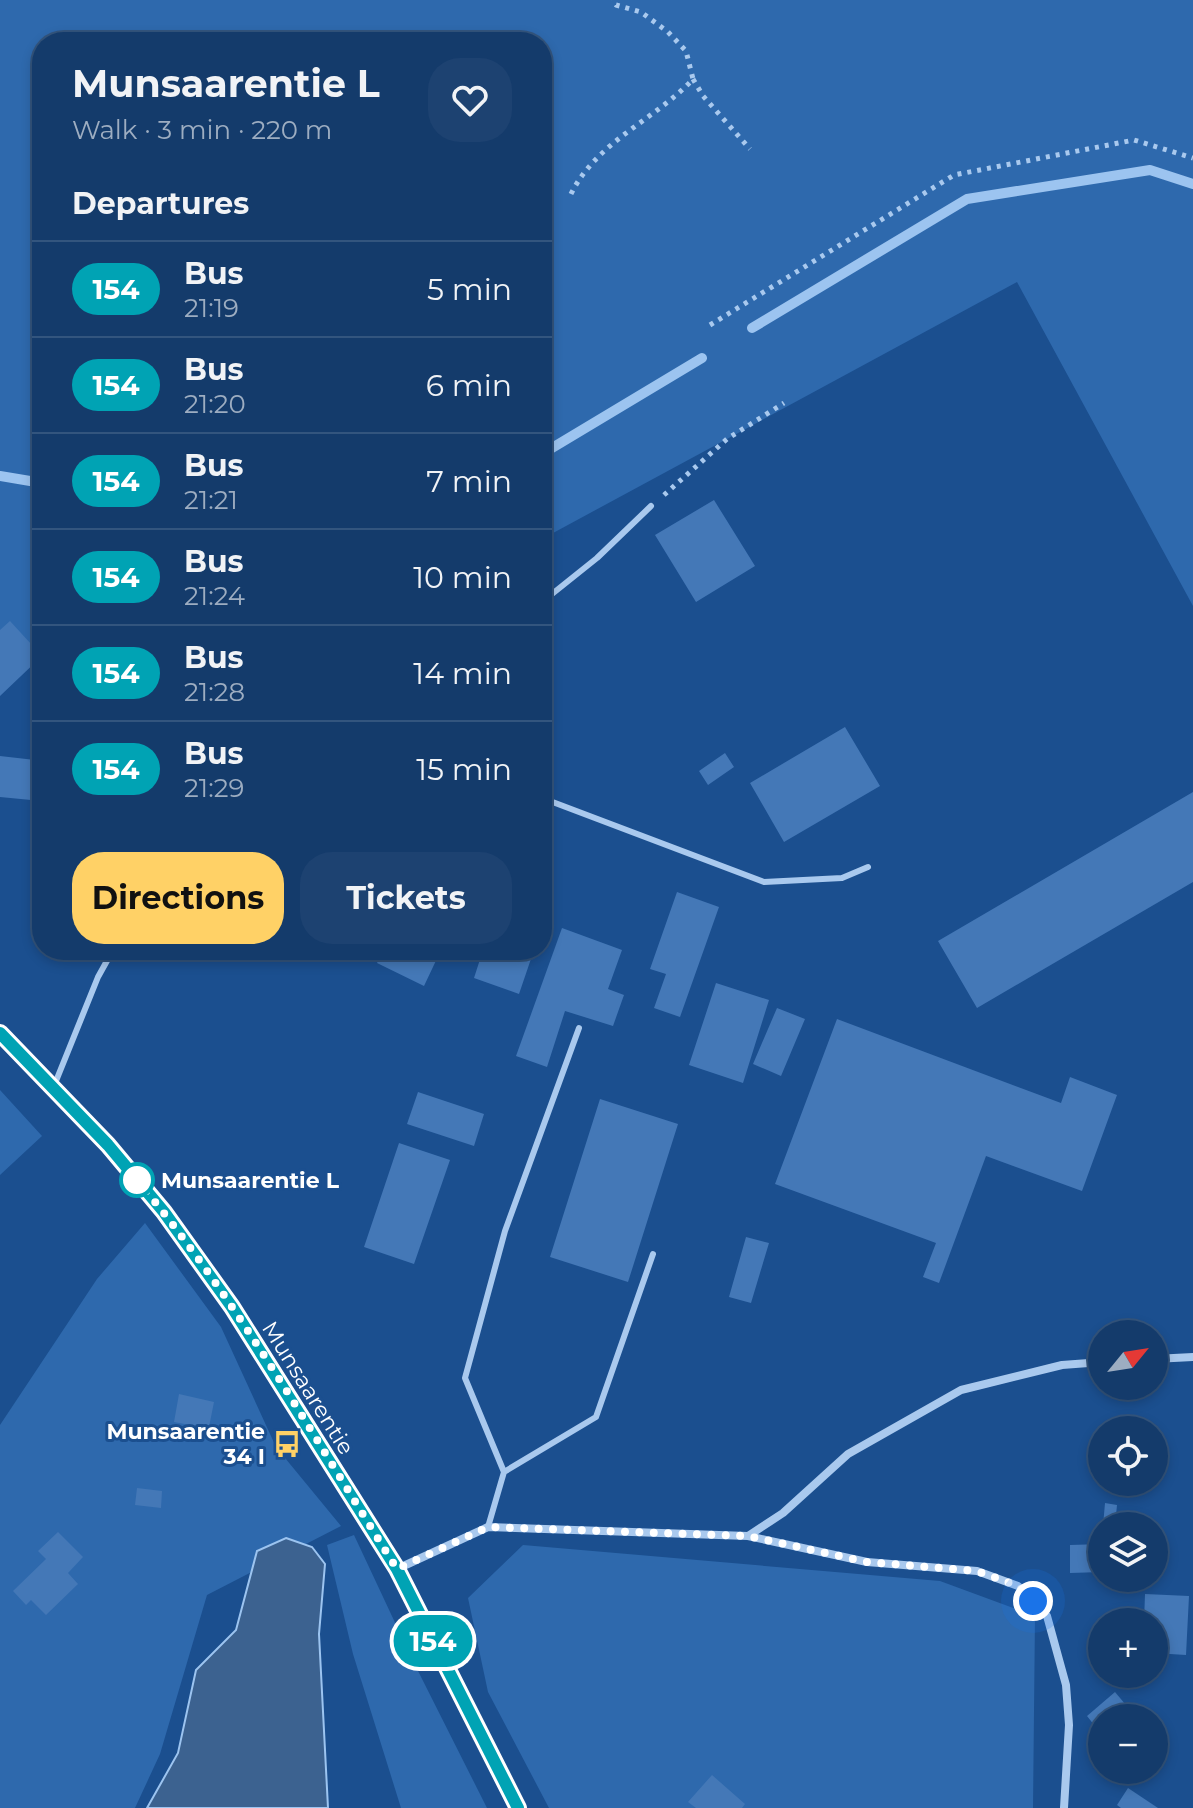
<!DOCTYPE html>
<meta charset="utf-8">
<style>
:root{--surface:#143b6b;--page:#1d4271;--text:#f1f3f6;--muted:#9dadc1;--line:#33557e;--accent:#ffd166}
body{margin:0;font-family:Montserrat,sans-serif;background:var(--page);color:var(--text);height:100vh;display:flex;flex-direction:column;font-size:30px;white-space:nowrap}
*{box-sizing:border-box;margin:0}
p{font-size:26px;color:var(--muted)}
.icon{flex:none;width:44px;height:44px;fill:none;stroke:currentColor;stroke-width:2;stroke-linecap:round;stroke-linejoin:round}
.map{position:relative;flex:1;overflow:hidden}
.panel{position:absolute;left:32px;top:32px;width:520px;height:928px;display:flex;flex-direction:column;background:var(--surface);border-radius:32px;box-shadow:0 4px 12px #0003,0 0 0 2px var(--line)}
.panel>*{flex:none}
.badge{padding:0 16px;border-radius:26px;font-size:28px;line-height:52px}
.needle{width:52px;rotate:60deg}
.fabs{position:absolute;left:1088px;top:1320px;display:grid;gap:16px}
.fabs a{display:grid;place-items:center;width:80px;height:80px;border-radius:50%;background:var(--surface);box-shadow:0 4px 12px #0003,0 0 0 2px var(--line);font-size:40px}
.you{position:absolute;width:40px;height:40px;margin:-20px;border:6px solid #fff;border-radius:50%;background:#1a73e8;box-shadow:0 0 0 12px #1a73e833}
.map>.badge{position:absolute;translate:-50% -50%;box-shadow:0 0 0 4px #fff}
h2{padding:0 40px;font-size:30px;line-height:72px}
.round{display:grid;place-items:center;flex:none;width:84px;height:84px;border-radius:32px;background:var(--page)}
.head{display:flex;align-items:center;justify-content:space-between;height:136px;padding:0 40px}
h1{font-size:38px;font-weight:700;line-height:60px}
.action{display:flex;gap:16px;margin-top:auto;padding:16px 40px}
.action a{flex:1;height:92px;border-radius:32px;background:var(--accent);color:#111;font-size:32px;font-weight:700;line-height:92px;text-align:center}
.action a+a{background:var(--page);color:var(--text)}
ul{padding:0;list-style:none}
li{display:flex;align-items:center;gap:24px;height:96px;padding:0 40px;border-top:2px solid var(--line)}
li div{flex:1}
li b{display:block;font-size:30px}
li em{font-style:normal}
li .badge{min-width:88px;font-weight:700;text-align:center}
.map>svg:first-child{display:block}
.green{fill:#2e69ad}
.water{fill:#3c6290;stroke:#9cc4f0;stroke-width:2}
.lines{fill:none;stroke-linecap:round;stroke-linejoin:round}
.stream{stroke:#9cc4f0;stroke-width:10}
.building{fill:#4478b7}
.path{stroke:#a9c9ee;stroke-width:5;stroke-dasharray:4 6;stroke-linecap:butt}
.service{stroke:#a9c9ee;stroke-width:6}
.minor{stroke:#a9c9ee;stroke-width:8}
.tertiary{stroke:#a9c9ee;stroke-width:14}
.line-casing{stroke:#fff;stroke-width:18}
.line{stroke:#00a3b4;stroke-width:12}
.walk{stroke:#fff;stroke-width:8;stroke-dasharray:0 14.4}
.stop-dot{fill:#fff;stroke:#00a3b4;stroke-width:4}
.labels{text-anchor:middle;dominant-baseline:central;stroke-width:6;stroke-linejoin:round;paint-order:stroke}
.stop-label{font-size:22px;font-weight:bold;fill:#fff;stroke:#1b4f8f;text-anchor:start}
.street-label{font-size:22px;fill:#fff;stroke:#1b4f8f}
.poi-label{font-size:22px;font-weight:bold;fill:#fff;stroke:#1b4f8f;text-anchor:end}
</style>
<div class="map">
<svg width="1193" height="1808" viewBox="0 0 1193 1808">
<rect width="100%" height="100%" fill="#1b4f8f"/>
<path class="green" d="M0,0H1193V606L1017,282L542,539V42H42V660L0,658Z
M0,1090L42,1136L0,1175Z
M145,1223L221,1327L276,1447L341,1526L207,1595L160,1754L135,1808H0V1425L97,1279Z
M354,1535L413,1661L487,1808H401L353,1654L327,1545Z
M523,1545L940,1581L1035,1616L1033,1808H549L488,1692L468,1598Z"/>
<path class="water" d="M286,1538L312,1547L325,1564L319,1634L328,1808H147L178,1753L196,1670L236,1630L257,1551Z"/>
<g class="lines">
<path class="stream" d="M752,328L967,199L1150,170L1193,184
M542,454L702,358
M0,476L42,483"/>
</g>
<path class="building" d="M714,500L755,566L696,602L655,535Z
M10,621L42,656L0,696V630Z
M845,727L880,786L784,842L750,783Z
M725,753L734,767L708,785L699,771Z
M0,756L35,760L31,800L0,797Z
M1193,792V882L977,1008L938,941Z
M677,892L719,907L680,1017L654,1008L666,974L650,969Z
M562,928L622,950L608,989L624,995L613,1026L565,1011L547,1067L516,1056Z
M384,950H441L424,986L377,963Z
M483,950H534L519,994L474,978Z
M716,983L769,1000L743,1083L689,1065Z
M777,1008L805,1019L781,1076L753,1064Z
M837,1019L1061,1103L1070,1077L1117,1095L1082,1191L986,1156L939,1283L923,1277L936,1243L775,1184Z
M418,1092L484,1114L474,1146L407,1124Z
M600,1099L678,1124L628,1282L550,1257Z
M399,1143L450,1160L414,1264L364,1247Z
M746,1237L769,1243L751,1303L729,1297Z
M179,1394L214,1402L207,1437L193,1434L195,1426L174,1422Z
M137,1488L162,1491L161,1508L135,1505Z
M1105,1503L1117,1505L1115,1526H1103Z
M58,1532L83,1557L68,1573L78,1584L46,1615L31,1600L26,1605L13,1591L46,1559L38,1551Z
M1102,1544V1572L1070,1573V1545Z
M1145,1594L1189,1596L1186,1655L1154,1653V1622H1144Z
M1094,1624H1102V1660H1095Z
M1115,1692L1136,1717L1102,1718V1735L1087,1716Z
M712,1775L745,1804L742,1808H696L688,1802Z
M1128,1788L1158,1808H1121L1117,1805Z"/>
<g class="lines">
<path class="path" d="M693,79L703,96L750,149
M571,194C597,141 655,120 693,79L686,51L668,32L641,12L616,5L612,0
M710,325L954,175L1134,140L1193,158
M664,495L727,439L784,403"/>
<path class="service" d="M542,602L597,558L651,506
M542,798L764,882L842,878L868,867
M54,1086L98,977L113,950
M504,1472L465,1378L505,1231L579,1028
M488,1527L504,1472L596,1417L653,1254"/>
<path class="minor" d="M1154,1359L1193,1357
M748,1536L867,1562L977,1571L1018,1586L1047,1616L1066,1685L1069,1725L1064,1808
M397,1569L488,1527L748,1536L783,1513L848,1454L961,1390L1062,1365L1102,1362"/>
<path class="tertiary" d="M0,1033L108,1145L164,1212L232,1307L397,1569L518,1808"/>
</g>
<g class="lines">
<g class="line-casing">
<path id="line" d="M0,1033L108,1145L164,1212L232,1307L397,1569L518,1808"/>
</g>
<use href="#line" class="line"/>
<path class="walk" d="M137,1180C237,1299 314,1438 397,1569L488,1527L748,1536L867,1562L977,1571L1018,1586L1033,1601"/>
</g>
<defs>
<g id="bus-bare" transform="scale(2.16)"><path d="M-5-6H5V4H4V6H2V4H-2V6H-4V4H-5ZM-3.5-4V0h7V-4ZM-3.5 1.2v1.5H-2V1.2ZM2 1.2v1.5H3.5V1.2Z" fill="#ffd166" stroke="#1b4f8f" stroke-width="2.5" paint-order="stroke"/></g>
</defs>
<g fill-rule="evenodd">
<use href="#bus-bare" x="287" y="1444"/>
</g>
<circle class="stop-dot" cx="137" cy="1180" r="16"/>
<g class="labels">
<g class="stop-label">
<text x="161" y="1180">Munsaarentie L</text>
</g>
<g class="street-label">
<text transform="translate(308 1388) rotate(58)">Munsaarentie</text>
</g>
<g class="poi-label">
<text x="265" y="1431">Munsaarentie<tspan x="265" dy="25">34 I</tspan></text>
</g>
</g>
</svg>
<div class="fabs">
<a><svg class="needle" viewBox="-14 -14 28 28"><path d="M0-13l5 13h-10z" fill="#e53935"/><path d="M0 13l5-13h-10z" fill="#9dadc1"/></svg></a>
<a><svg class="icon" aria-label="locate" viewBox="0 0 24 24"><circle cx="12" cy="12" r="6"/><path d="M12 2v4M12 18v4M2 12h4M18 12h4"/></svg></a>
<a><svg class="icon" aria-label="layers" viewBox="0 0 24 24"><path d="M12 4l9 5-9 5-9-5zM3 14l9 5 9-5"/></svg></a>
<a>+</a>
<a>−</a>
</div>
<div class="you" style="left:1033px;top:1601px"></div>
<b class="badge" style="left:433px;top:1641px;background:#00a3b4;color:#fff">154</b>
<section class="panel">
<div class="head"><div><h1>Munsaarentie L</h1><p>Walk · 3 min · 220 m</p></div><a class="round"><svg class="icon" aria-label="heart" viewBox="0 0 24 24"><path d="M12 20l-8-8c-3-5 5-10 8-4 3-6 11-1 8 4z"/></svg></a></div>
<h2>Departures</h2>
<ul>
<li><span class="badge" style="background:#00a3b4;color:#fff">154</span><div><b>Bus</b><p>21:19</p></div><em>5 min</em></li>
<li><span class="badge" style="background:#00a3b4;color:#fff">154</span><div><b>Bus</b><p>21:20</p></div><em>6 min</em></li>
<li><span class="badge" style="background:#00a3b4;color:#fff">154</span><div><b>Bus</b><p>21:21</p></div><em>7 min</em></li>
<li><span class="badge" style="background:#00a3b4;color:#fff">154</span><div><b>Bus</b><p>21:24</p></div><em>10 min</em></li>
<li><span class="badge" style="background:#00a3b4;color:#fff">154</span><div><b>Bus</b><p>21:28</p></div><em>14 min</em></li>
<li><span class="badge" style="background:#00a3b4;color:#fff">154</span><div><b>Bus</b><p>21:29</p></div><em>15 min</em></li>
</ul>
<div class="action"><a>Directions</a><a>Tickets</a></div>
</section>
</div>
